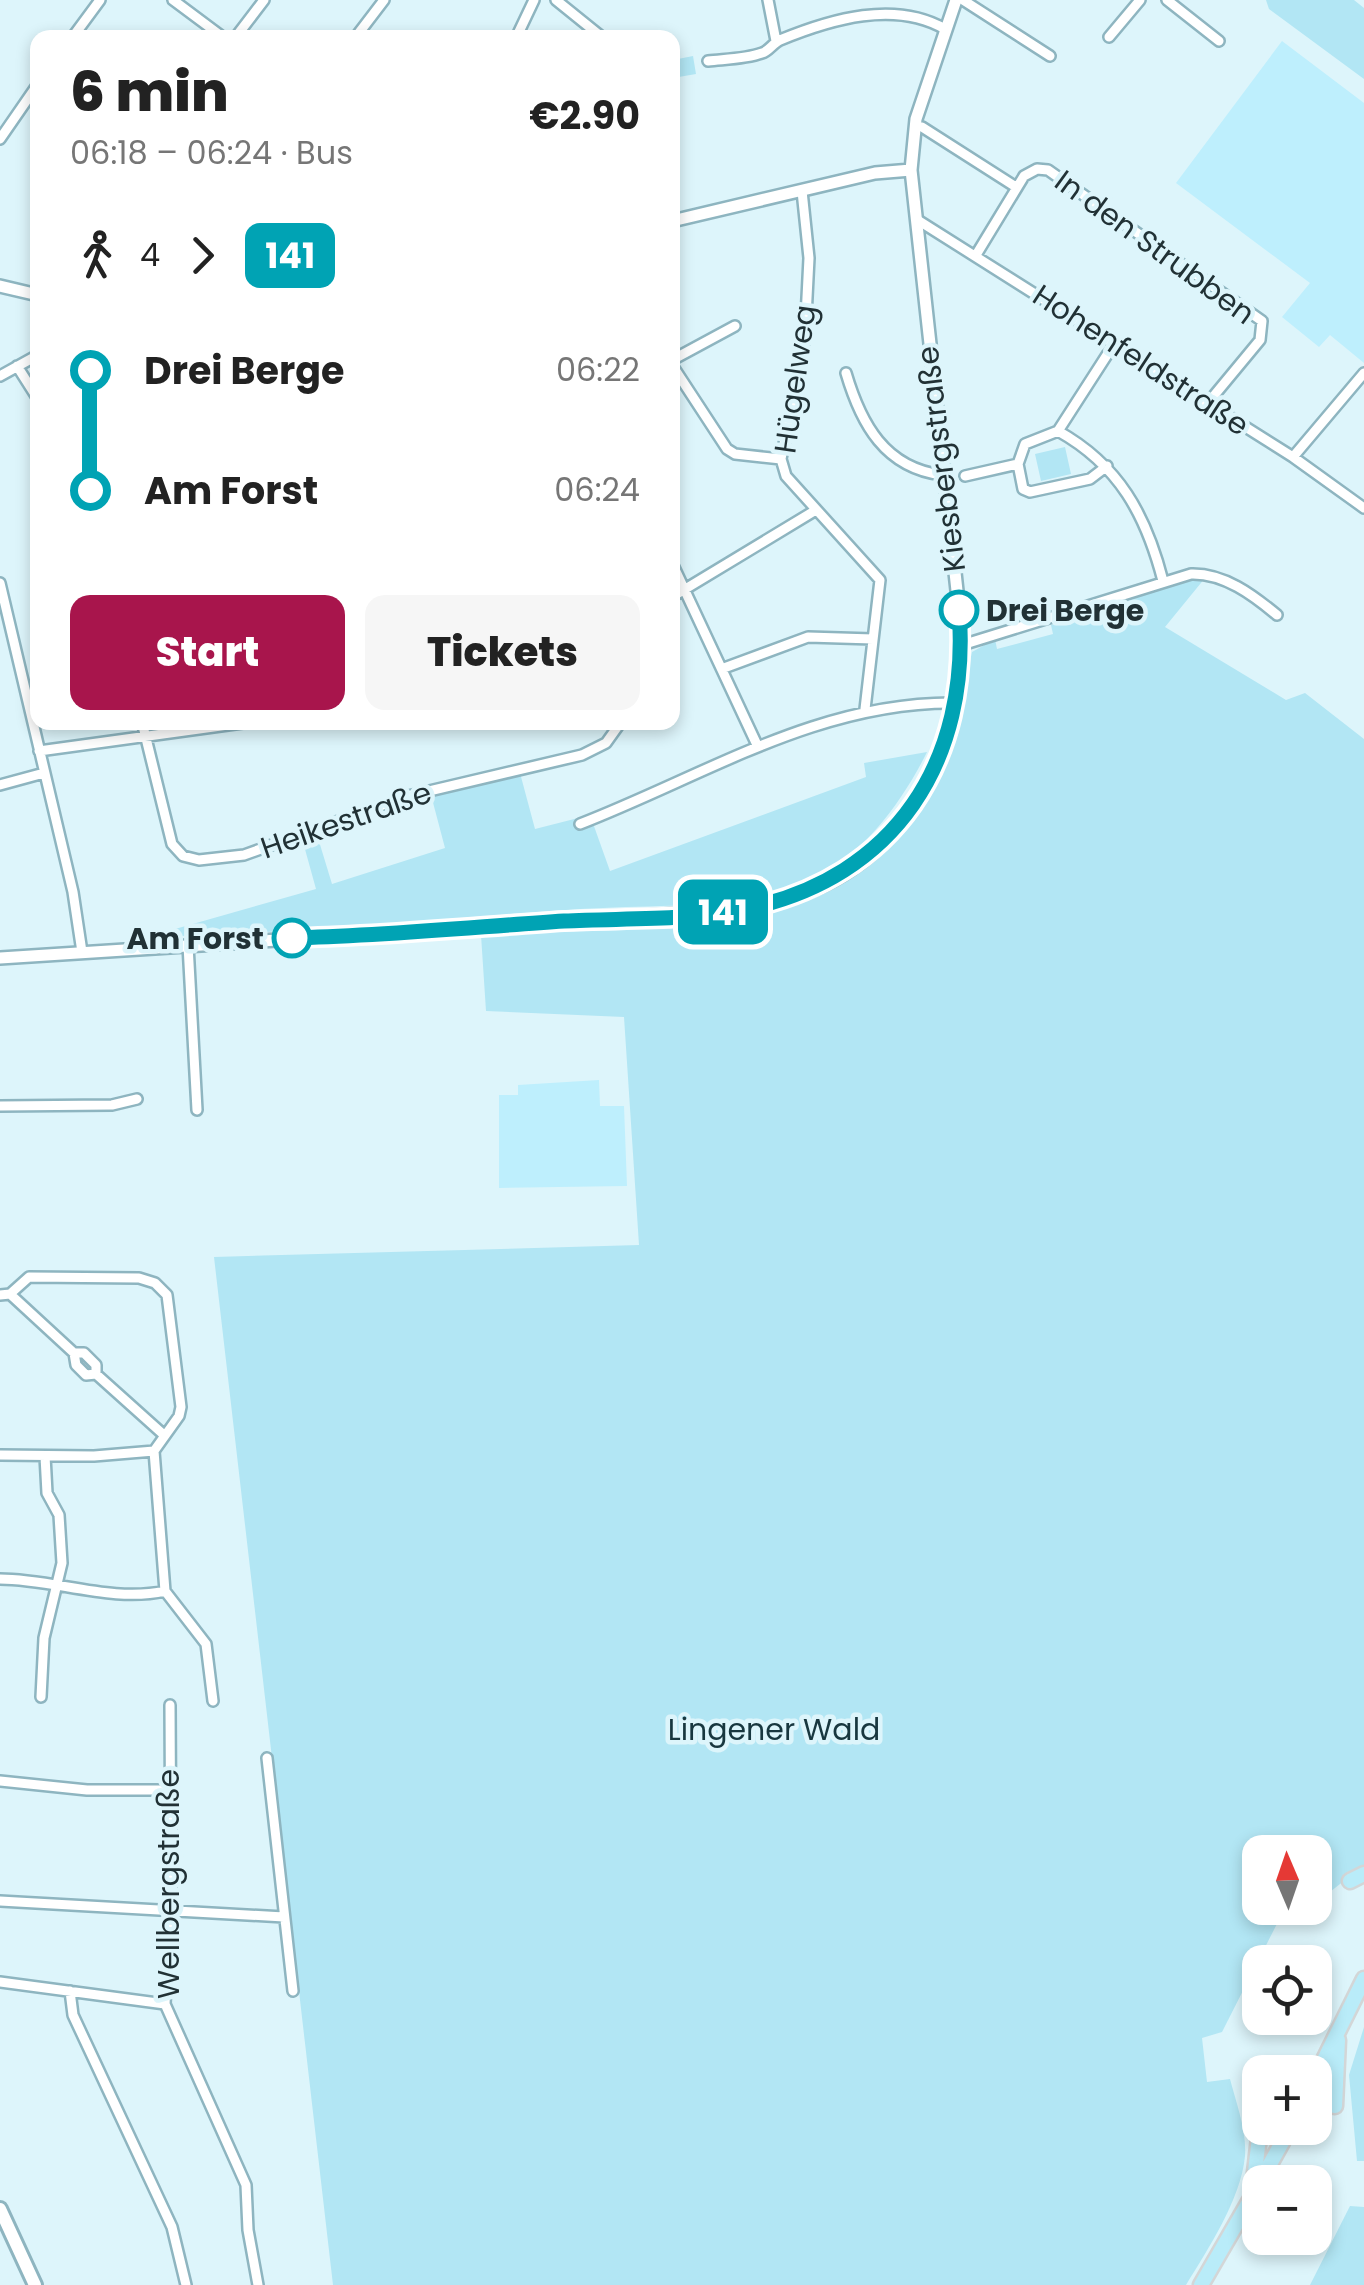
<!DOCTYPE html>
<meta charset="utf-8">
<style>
:root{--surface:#fff;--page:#f6f6f6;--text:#222;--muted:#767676;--accent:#a8154c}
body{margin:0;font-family:Poppins,sans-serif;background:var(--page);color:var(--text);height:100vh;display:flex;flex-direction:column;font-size:38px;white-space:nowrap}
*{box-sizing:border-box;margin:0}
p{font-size:32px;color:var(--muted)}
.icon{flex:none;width:55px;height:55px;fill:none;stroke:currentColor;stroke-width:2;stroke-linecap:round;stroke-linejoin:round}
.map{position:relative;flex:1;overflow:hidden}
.sheet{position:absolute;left:30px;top:30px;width:650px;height:700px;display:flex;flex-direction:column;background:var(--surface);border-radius:20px;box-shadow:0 5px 15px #0003}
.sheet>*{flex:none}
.badge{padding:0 20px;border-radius:15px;font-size:35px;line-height:65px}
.needle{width:65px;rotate:358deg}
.tools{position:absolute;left:1242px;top:1835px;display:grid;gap:20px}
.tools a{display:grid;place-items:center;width:90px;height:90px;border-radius:20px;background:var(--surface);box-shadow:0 5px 15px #0003;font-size:50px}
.map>.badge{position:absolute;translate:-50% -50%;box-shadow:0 0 0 5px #fff}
.legs{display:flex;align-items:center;gap:15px;height:110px;padding:0 40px;font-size:32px}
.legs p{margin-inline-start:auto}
.headline{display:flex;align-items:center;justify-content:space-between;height:170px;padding:0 40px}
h1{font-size:55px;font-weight:800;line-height:75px}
.cta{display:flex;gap:20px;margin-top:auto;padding:20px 40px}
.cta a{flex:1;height:115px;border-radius:20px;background:var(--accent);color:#fff;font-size:40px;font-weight:800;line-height:115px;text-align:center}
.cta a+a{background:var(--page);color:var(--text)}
ul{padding:0 40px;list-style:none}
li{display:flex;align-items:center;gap:35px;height:120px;font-size:38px}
li i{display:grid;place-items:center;width:15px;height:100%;margin:0 12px;background:currentColor}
li i::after{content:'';width:25px;height:25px;margin:-12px;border:8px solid;border-radius:50%;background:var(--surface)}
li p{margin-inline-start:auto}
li:first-child i{background:linear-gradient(#0000 50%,currentColor 0)}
li:last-child i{background:linear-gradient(currentColor 50%,#0000 0)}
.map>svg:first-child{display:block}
.built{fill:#beeffd}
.green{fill:#b2e6f4}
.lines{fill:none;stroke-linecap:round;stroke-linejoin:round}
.minor-casing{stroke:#8eb5c0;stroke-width:14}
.tertiary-casing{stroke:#8eb5c0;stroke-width:16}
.secondary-casing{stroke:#8eb5c0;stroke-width:18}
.primary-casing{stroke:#d3d6d7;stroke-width:19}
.minor{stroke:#fff;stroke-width:9}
.tertiary{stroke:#fff;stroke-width:11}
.secondary{stroke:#fff;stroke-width:12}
.primary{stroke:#b9ecf9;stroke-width:14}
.line-1-casing{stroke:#fff;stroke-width:22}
.line-1{stroke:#00a3b4;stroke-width:15}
.stop-1-dot{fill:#fff;stroke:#00a3b4;stroke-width:5}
.labels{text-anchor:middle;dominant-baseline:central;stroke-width:9;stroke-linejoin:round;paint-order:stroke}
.street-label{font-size:30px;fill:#213135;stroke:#ddf5fb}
.stop-label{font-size:30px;font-weight:bold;fill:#213135;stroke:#ddf5fb;text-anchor:start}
.park-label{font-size:30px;fill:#18373f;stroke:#ddf5fb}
</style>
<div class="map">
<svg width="1364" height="2285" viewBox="0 0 1364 2285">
<rect width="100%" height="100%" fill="#ddf5fb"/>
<path class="built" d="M1282,41L1364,103V363L1330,335L1319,347L1282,317L1310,283L1176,183Z
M599,1080L600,1106H624L627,1186L499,1188V1095H518V1085Z"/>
<path class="green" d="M1266,0H1354L1364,8V79L1269,9Z
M693,56L696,74L673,78V60Z
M1065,447L1071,474L1041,481L1035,454Z
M1189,576L1205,578L1165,627L1286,700L1305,693L1364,739V1865L1316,1903L1315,1852H1260V1908H1285L1222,2032L1202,2038L1207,2082L1230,2079C1236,2102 1247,2132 1245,2156C1241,2199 1208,2249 1186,2285H333L214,1257L639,1245L624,1017L486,1011L481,935L744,917L820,892L855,870L930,783L956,727L972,652L995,639L997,649L1053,634L1051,625Z
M927,752C904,799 862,858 812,879C739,911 657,904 580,909C436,919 292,934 147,937L316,889L303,842L318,838L332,884L445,848L431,795L520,773L535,829L590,815L610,871L866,777L864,763Z
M1364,2027V2161H1357L1349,2075Z
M1350,2206L1364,2207V2285H1310Z"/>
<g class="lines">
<g class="minor-casing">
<path id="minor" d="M173,0L224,38
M556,0L603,38
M768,0L776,41
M963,0L1050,56
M1167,0L1219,41
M1109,37L1140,0
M72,38L100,0
M235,38L264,0
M355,38L384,0
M516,38L534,0
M708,61C725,59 745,59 762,53C769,51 773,43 780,40C831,19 895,0 945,29
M922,127L1016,187
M0,139L38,84
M802,191L809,258L805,337L781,459L786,476L880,580L865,709
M916,219L1293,457L1364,508
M976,255L1024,176L1037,169L1048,170L1262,321L1260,340L1207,404
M672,360L735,326
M672,365L727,449L735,454L781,459
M17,366L38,399
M846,373C861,424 885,468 942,475
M0,376L38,355
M1058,431C1119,465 1146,515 1163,581
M1293,457L1364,373
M1018,464L1023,489L1030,492L1090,479L1107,466
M965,476L1018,464L1025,444L1058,431L1114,344
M672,563L758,747
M0,583L73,892L82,952
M672,597L816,510
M962,645L1191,574C1224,573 1253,595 1277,615
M724,668L808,637L873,639
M142,722L172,844L183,856L199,860L244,855L408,796L582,755L606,743L621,722
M39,751L250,722
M0,785L44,773
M580,824C704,776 819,701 956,703
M188,945L197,1110
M0,1106L112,1105L137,1099
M10,1294L74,1353L76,1365L86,1375L96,1374
M0,1295L10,1294L29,1277L139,1278L155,1283L167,1295L181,1407L179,1416L154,1451L165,1591
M74,1353H84L96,1365V1374L164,1435
M0,1455L94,1456L154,1451
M0,1579C54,1579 112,1603 165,1591L206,1644L213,1701
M41,1697L44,1638L62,1563L59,1515L47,1493L45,1456
M170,1705L171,1890L165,2004L246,2185L248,2230L258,2285
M267,1758L293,1991
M0,1781L87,1790H169
M0,1901L284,1917
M0,1982L165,2004
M70,1991L73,2015L172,2227L186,2285"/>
</g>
<g class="tertiary-casing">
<path id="tertiary" d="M672,221L875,173L911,170
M0,286L38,295
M0,958L742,910C766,904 792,899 815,889C925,842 968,719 959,609L911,170L916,119L956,0"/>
</g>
<g class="secondary-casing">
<path id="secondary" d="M0,2209L35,2285"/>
</g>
<g class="primary-casing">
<path id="primary" d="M1350,1881L1364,1874
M1315,2078L1364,1979
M1335,2106L1338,2040
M1260,2182L1290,2128
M1253,2189L1260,2129
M1201,2285L1260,2183"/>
</g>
<use href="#minor" class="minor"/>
<use href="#tertiary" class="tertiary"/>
<use href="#secondary" class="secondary"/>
<use href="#primary" class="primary"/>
</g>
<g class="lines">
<g class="line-1-casing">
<path id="line-1" d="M292,938C383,936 474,927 564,921C623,918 688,921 745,909C896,878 971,760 959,610"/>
</g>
<use href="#line-1" class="line-1"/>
</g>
<g class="stop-1-dot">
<circle cx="959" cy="610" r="18"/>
<circle cx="292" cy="938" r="18"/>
</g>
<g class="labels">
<g class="street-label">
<text transform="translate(1155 247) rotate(36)">In den Strubben</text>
<text transform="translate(1141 360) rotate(33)">Hohenfeldstraße</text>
<text transform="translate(795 379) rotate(-82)">Hügelweg</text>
<text transform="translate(941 459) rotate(-97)">Kiesbergstraße</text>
<text transform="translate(346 820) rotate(-19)">Heikestraße</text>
<text transform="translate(168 1884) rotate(-90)">Wellbergstraße</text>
</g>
<g class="stop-label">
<text x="986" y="610">Drei Berge</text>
<text x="264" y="938" text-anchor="end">Am Forst</text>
</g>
<g class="park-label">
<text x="774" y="1729">Lingener Wald</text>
</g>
</g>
</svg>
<div class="tools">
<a><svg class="needle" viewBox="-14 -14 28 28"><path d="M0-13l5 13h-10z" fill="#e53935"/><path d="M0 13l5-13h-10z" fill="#767676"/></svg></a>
<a><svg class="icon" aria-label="locate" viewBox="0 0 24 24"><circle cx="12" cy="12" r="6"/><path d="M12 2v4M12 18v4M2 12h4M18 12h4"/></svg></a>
<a>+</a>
<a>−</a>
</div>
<b class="badge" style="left:723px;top:912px;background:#00a3b4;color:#fff">141</b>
<section class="sheet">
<div class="headline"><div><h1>6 min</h1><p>06:18 – 06:24 · Bus</p></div><b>€2.90</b></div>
<div class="legs"><svg class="icon" aria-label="walk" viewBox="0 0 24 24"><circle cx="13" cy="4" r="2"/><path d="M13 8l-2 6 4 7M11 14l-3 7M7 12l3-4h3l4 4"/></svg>4<svg class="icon" aria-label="forward" viewBox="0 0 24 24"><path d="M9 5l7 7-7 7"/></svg><b class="badge" style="background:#00a3b4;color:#fff">141</b></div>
<ul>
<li><i style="color:#00a3b4"></i><b>Drei Berge</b><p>06:22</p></li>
<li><i style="color:#00a3b4"></i><b>Am Forst</b><p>06:24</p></li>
</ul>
<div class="cta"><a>Start</a><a>Tickets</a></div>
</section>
</div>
